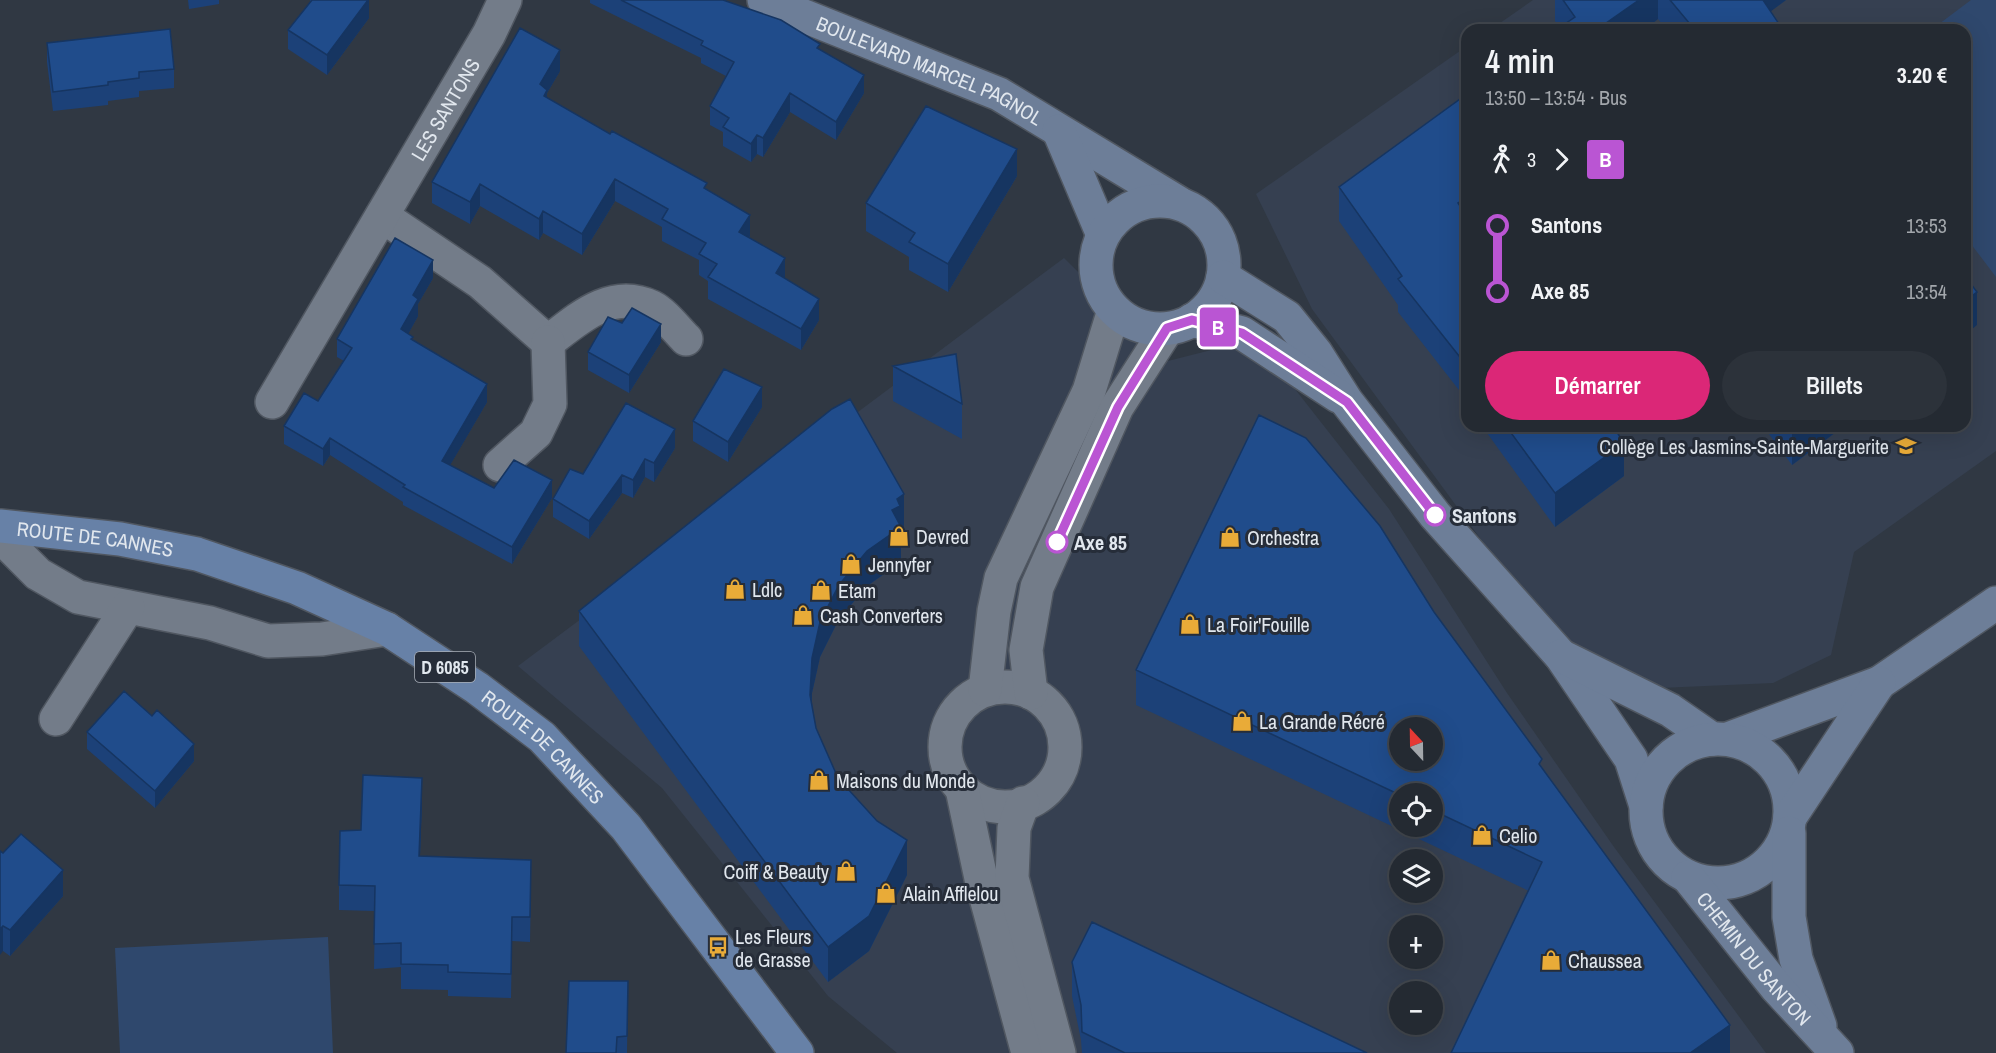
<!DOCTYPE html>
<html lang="fr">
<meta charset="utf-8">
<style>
:root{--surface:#242a32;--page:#2c323a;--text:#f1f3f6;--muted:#a3a7ac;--line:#41464d;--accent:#db2777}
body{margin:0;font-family:"Archivo Narrow",sans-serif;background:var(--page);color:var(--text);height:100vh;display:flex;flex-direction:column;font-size:22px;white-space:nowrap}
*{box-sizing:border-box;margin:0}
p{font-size:20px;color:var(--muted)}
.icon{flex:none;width:33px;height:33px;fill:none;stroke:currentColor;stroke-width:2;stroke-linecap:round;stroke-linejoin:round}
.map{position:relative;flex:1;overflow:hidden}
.drawer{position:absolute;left:1461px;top:24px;width:510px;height:408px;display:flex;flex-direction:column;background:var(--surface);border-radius:18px;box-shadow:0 6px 24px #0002,0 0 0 2px var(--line)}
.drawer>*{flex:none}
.badge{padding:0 12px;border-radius:4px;font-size:21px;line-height:39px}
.needle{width:39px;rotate:338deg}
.fabs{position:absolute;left:1389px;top:717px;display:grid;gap:12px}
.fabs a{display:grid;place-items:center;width:54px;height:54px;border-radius:50%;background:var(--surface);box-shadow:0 6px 24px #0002,0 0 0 2px var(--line);font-size:30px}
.map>.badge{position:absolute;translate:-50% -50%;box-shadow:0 0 0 3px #fff}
.legs{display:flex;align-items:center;gap:9px;height:66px;padding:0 24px;font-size:20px}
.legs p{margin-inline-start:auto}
.headline{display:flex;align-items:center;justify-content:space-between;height:102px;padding:0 24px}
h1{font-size:33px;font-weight:600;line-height:45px}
.cta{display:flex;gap:12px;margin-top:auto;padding:12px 24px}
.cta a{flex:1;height:69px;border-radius:36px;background:var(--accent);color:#fff;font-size:24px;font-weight:600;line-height:69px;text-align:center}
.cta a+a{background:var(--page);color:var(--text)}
ul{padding:0 24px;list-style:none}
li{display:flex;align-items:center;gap:21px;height:66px;font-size:22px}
li i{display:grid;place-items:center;width:9px;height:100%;margin:0 8px;background:currentColor}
li i::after{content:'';width:15px;height:15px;margin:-8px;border:4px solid;border-radius:50%;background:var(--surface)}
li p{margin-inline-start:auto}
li:first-child i{background:linear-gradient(#0000 50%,currentColor 0)}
li:last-child i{background:linear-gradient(currentColor 50%,#0000 0)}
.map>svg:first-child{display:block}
.built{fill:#364051;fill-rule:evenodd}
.green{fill:#2f486d}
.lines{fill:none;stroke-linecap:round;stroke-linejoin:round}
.street-casing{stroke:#505761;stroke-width:36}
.secondary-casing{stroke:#505761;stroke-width:36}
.primary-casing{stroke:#505761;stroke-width:36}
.street{stroke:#737c89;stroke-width:33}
.secondary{stroke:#6d7e98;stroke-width:33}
.primary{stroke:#6781a7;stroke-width:33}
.wall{fill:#1c4178;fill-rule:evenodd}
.shaded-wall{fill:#163561}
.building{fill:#204c8b;stroke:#163561;stroke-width:1.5;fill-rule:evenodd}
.line-1-casing{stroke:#fff;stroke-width:14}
.line-1{stroke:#ba55d3;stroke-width:9}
.stop-1-dot{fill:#fff;stroke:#ba55d3;stroke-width:3}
.labels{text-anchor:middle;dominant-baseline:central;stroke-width:6;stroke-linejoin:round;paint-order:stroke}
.shield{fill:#262d39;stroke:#a9afb8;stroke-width:1.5}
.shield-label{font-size:18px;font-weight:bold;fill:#e1e7ee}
.street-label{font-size:20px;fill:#e1e7ee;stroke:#262d39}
.poi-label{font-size:20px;fill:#e1e7ee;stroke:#262d39;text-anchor:start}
.stop-label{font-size:20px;font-weight:bold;fill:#e1e7ee;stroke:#262d39;text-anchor:start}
</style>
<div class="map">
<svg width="1996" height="1053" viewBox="0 0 1996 1053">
<rect width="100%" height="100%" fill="#303843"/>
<path class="built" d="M1533,0H1996V451L1854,552L1831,655L1773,683L1660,688L1548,631L1312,309L1256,194L1467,46V426H1965V30H1490Z
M1064,258L1168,361L1231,345L1291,384L1389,509L1507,693L1614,847L1766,1053H897L828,996L662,788L518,666ZM1400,728H1432V760H1400ZM1400,794H1432V826H1400ZM1400,860H1432V892H1400ZM1400,926H1432V958H1400ZM1400,992H1432V1024H1400Z"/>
<path class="green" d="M1971,0H1996V277L1965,236V30H1931Z
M328,937L333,1053H120L115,948Z"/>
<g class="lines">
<g class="street-casing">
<g id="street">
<path d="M382,216L480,282L548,342C579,318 611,288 652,307C664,313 676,329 686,339"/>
<path id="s1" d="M272,402L489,34L505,0"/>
<path d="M500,465L536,433L550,404L548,342"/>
<path d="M0,536L38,574L78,597L210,623L268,641L322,639L387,629"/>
<circle cx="1005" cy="747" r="60"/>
<path d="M985,690L994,611L1001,578L1089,391L1114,310"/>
<path d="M1031,693L1026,650L1037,587L1117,407L1167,329"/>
<path d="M56,719L128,607"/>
<path d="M962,789L982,883L1028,1053"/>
<path d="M1023,803L1014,828L1012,878L1059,1053"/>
</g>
</g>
<g class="secondary-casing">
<g id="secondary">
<path id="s2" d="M764,0L999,94L1179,203"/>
<path d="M1059,131L1103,235"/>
<circle cx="1160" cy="265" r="64"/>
<path d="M1223,277L1287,317L1316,353L1347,402L1435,515L1561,656L1631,759L1646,806"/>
<path d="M1192,320L1242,333L1338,396"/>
<path d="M1561,656L1670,710L1712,739"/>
<path d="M1728,739L1879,683L1996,603"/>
<circle cx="1718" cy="811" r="72"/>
<path d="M1790,817L1879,683"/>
<path d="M1789,833V917L1796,959L1820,1026"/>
<path id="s3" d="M1688,877L1776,987L1837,1053"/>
</g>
</g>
<g class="primary-casing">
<g id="primary">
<path id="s4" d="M0,526L120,539L197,554L297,588L387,629L477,688L542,737L626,827L797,1053"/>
</g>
</g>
<use href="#street" class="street"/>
<use href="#secondary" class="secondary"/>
<use href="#primary" class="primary"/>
</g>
<path class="wall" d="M188,0H219V4L189,9Z
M310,0H369V18L327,75L288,49V30L310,2Z
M590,0H723L820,50L864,93L836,140L790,112L763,157L757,154L751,162L723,146V132L710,125V106L726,76L701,63V58L590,3Z
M1555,0H1786L1770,11L1783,30H1667L1658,19L1644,30H1556L1560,28L1555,21Z
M47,43L174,69V88L139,91V97L108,101V105L53,111L47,62Z
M560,71L547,93V98L707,190L750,236L749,238L785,279L819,320L801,350L708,299V281L699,275V260L662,241V227L615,201L582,255L543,233L539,240L480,206L470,224L432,203V182Z
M1467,94V406L1466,404V399L1398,312V305L1339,221V187Z
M1017,176L948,292L909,270V257L866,231V203Z
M433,278L418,304V316L408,334L413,340L487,402L450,465L494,488L552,498L512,564L403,505V502L330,455L323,466L284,444V426L318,401L344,361L337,357V339Z
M622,323L661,342L629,393L588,370V352Z
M893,366L962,404V439L893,401Z
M762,407L728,462L693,441V421Z
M1482,426H1613L1624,476L1555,527Z
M1763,426H1844L1792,465Z
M675,448L654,482L645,477L633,498L622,493L589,539L553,517V499L583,474Z
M904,529L901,531V562L867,586L839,619L820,657L812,693V703L816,728L838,778L907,875L869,951L828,982L579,646V611Z
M1434,612L1542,767L1730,1053L1529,891L1136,705V670ZM1400,794H1432V826H1400Z
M152,716L194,761L155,808L87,749V732Z
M422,802L420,856L531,885L530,942L512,941L511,998L448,996V990L401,989V967L374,969L375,911L339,910V885L361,830Z
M0,851L63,896L10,956L3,951Z
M1072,962L1367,1053H1082L1081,1040L1072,996Z
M628,981L627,1053H566Z"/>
<path class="shaded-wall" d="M368,0H369V18L327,75V55Z
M1639,0H1658V19L1644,30H1596Z
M1755,0H1786L1755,23Z
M560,50V71L547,93V111L540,84Z
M864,75V93L836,140V122Z
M790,93V112L763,157V138Z
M757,135V154L751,162V144Z
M1017,149V176L948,292V264Z
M615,179V201L582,255V234Z
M480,184V206L470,224V202Z
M1467,197V230L1458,203Z
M543,211V233L539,240V219Z
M750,215V236L739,254V232Z
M785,258V280L776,273Z
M433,260V278L418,304V316L401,347V329L413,295Z
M1977,292V325L1965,335V301Z
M819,299V320L801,350V329Z
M661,324V342L629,393V375Z
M487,384V402L442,479V461Z
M762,387V407L728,462V442Z
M1799,426H1844L1792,465V431Z
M675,429V448L654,482V463Z
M330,438V455L323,466V449Z
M1624,443V476L1555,527V493Z
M645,459V477L633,498V480Z
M622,475V493L589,539V521Z
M552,480V498L512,564V547Z
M904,494V529L901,531V562L867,586L839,619L820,657L812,693L810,730V695L812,658L820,622L839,585L892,510L897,499Z
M194,744V761L155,808V791Z
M422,778V802L419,881V856Z
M907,840V875L869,951L828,982V947Z
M63,870V896L10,956V930Z
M3,926V951L0,955V929Z
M1730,1025V1053H1690Z"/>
<path class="building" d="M312,0H368L327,55L288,30Z
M621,0H723L781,20L820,44L817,48L864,75L836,122L790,93L763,138L757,135L751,144L723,127L729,118L710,106L734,62L701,45L703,41Z
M1563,0H1639L1596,30H1556L1575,17Z
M1670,0H1763L1783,30H1695Z
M520,28L560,50L540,84L547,90L544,96L610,134L612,131L707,183L704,188L750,215L739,232L785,258L776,273L819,299L801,329L708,277L717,264L699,254L706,243L662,219L668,209L615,179L582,234L543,211L539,219L480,184L470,202L432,182Z
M170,29L174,69L139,72V78L108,82V85L53,92L47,43Z
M1467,94V197L1458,203L1467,217V366L1398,279L1402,276L1339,187Z
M926,106L1017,149L948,264L909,242L915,233L866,203Z
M395,238L433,260L413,295L418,299L401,329L413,337L411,339L487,384L442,461L494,488L514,460L552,480L512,547L403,487L405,485L330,438L323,449L284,426L304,393L318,401L352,348L337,339Z
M1965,276L1977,292L1965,301Z
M632,308L661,324L629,375L588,352L608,317L622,323Z
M956,354L962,404L893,366Z
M724,369L762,387L728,442L693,421Z
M850,399L904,494L897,499L900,506L892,510L901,527L867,551L839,585L820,622L812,658L810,695L816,728L838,778L877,821L907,840L869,916L828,947L579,611L832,409Z
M626,403L675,429L654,463L645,459L633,480L622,475L589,521L553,499L570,469L583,474Z
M1259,415L1306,438L1380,526L1434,612L1542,759L1539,764L1730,1025L1690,1053H1451L1542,862L1432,810V794H1400V795L1136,670ZM1400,728H1432V760H1400Z
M1506,426H1613L1624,443L1555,493Z
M1788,426H1799L1792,431Z
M124,691L152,716L157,710L194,744L155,791L87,732Z
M363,775L422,778L419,856L531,860L530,917H512L511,974L448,972V965L401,964V943L374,944L375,886L339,885L340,831L361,830Z
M21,834L63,870L10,930L3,926L0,929V851L3,853Z
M1092,922L1367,1053H1125L1082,1032L1081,1005L1072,962Z
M569,981H628L627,1036L617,1037L616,1053H566Z"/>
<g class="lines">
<g class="line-1-casing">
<path id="line-1" d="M1057,542L1118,407L1167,328L1192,320L1242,333L1347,402L1435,515"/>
</g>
<use href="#line-1" class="line-1"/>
</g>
<defs>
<g id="school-bare" transform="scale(1.62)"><path d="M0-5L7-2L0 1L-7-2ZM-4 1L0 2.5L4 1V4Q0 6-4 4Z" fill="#e9ab38" stroke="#262d39" stroke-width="2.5" paint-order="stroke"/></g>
<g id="shop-bare" transform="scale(1.62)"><path d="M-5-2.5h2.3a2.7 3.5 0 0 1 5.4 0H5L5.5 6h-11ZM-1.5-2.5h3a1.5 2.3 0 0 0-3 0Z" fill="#e9ab38" stroke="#262d39" stroke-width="2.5" paint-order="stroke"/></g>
<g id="bus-bare" transform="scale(1.62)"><path d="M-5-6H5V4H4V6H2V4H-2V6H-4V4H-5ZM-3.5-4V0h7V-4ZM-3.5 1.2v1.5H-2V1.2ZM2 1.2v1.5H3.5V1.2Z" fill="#e9ab38" stroke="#262d39" stroke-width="2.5" paint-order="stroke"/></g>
</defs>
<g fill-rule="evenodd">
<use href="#school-bare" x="1906" y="446"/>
<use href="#shop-bare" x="899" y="536"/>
<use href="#shop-bare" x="1230" y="537"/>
<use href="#shop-bare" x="851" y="564"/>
<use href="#shop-bare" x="735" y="589"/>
<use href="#shop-bare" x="821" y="590"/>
<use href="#shop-bare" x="803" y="615"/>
<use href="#shop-bare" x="1190" y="624"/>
<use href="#shop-bare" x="1242" y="721"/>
<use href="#shop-bare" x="819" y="780"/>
<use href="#shop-bare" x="1482" y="835"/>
<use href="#shop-bare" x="846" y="871"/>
<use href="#shop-bare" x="886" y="893"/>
<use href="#bus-bare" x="718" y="947"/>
<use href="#shop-bare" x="1551" y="960"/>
</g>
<g class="stop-1-dot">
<circle cx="1435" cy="515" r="10"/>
<circle cx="1057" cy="542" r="10"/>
</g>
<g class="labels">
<rect class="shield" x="415" y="652" width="60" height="30" rx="4.5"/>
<g class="shield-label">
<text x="445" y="667">D 6085</text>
</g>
<g class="street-label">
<text stroke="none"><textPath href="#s2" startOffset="180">BOULEVARD MARCEL PAGNOL</textPath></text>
<text stroke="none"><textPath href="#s1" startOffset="340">LES SANTONS</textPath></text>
<text stroke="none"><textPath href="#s4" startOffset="96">ROUTE DE CANNES</textPath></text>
<text stroke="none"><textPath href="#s4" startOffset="600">ROUTE DE CANNES</textPath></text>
<text stroke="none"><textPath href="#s3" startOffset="105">CHEMIN DU SANTON</textPath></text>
</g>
<g class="poi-label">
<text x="1889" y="446" text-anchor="end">Collège Les Jasmins-Sainte-Marguerite</text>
<text x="916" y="536">Devred</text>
<text x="1247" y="537">Orchestra</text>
<text x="868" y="564">Jennyfer</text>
<text x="752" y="589">Ldlc</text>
<text x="838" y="590">Etam</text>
<text x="820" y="615">Cash Converters</text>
<text x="1207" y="624">La Foir'Fouille</text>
<text x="1259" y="721">La Grande Récré</text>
<text x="836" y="780">Maisons du Monde</text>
<text x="1499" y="835">Celio</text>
<text x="829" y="871" text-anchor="end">Coiff &amp; Beauty</text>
<text x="903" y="893">Alain Afflelou</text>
<text x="735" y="936">Les Fleurs<tspan x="735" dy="23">de Grasse</tspan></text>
<text x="1568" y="960">Chaussea</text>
</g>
<g class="stop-label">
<text x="1452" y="515">Santons</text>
<text x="1074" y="542">Axe 85</text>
</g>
</g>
</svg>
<div class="fabs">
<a><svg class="needle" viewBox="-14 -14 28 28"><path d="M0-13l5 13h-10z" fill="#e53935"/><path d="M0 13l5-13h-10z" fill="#a3a7ac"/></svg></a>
<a><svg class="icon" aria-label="locate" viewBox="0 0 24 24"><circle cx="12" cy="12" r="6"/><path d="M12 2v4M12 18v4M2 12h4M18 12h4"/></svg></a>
<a><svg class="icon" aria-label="layers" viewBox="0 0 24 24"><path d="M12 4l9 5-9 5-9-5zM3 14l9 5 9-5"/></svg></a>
<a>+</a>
<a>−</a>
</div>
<b class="badge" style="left:1218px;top:327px;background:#ba55d3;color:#fff">B</b>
<section class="drawer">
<div class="headline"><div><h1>4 min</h1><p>13:50 – 13:54 · Bus</p></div><b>3.20 €</b></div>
<div class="legs"><svg class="icon" aria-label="walk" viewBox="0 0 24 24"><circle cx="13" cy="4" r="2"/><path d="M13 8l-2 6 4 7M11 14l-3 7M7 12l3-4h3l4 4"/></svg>3<svg class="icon" aria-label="forward" viewBox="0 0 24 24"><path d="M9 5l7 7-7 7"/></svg><b class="badge" style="background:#ba55d3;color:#fff">B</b></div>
<ul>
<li><i style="color:#ba55d3"></i><b>Santons</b><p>13:53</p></li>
<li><i style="color:#ba55d3"></i><b>Axe 85</b><p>13:54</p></li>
</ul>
<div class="cta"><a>Démarrer</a><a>Billets</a></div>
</section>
</div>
